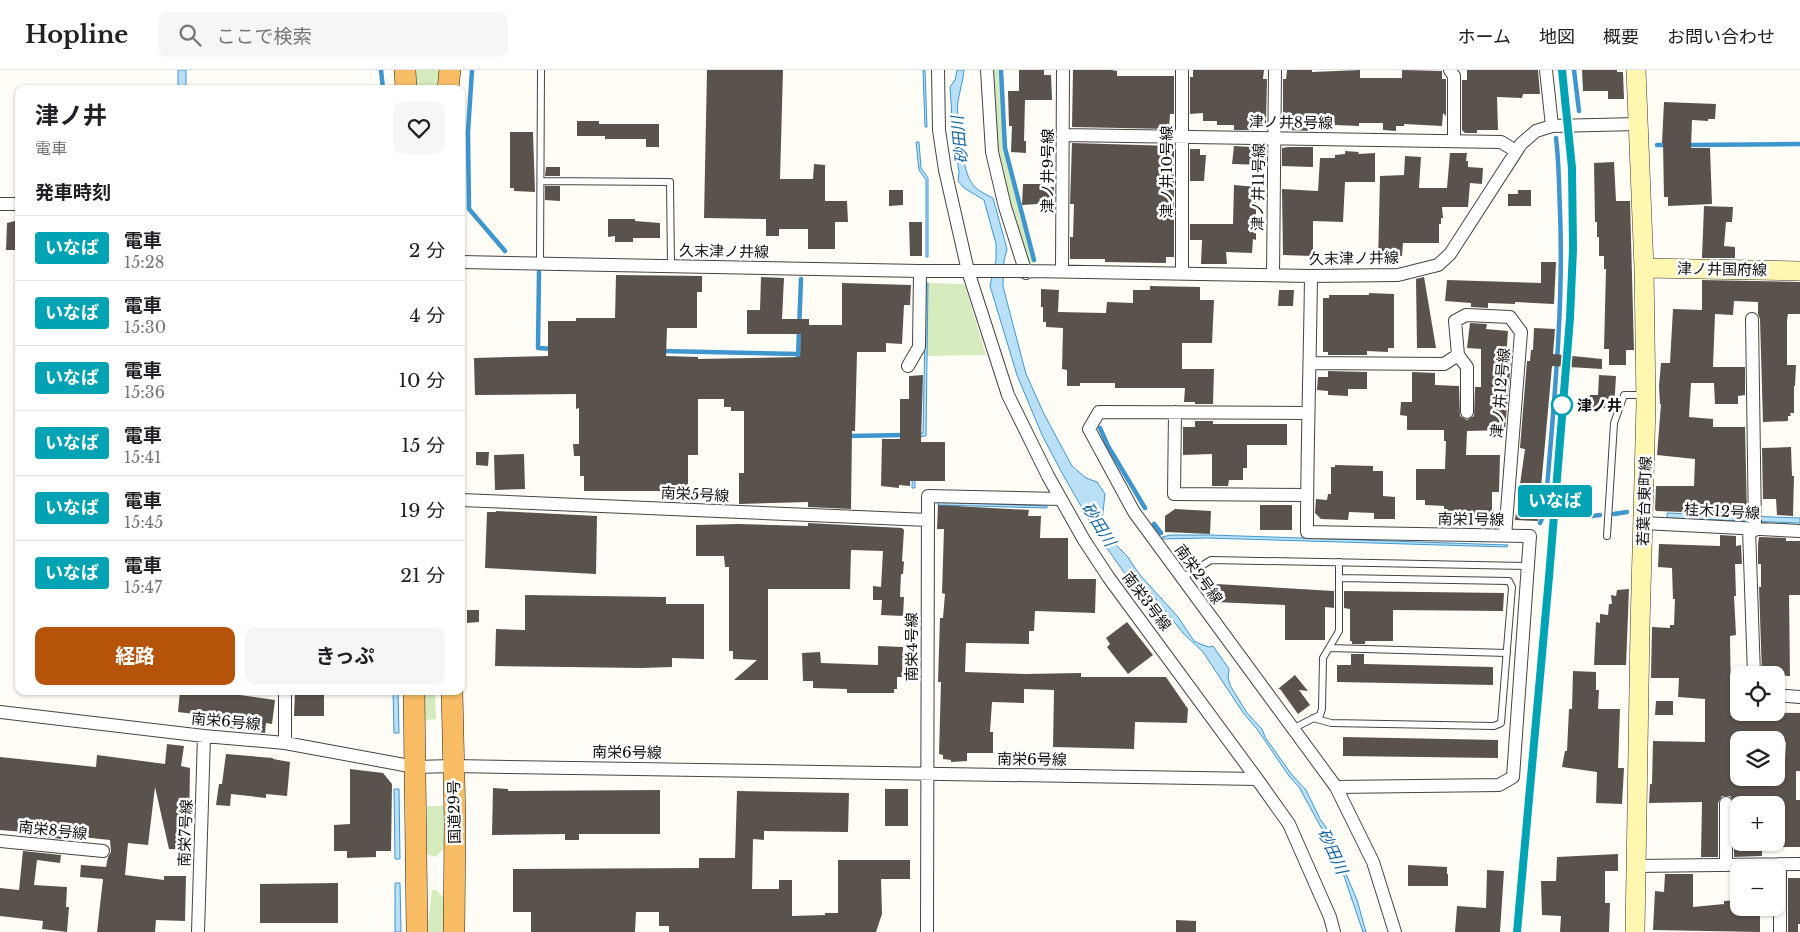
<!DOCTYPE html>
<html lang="ja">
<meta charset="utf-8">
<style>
:root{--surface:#fff;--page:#f6f6f6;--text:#202124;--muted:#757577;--line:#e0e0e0;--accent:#b45309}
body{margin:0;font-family:"Libre Baskerville","Noto Sans JP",serif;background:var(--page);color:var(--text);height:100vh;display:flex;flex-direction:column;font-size:19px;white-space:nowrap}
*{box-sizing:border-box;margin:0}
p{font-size:16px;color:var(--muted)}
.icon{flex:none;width:28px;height:28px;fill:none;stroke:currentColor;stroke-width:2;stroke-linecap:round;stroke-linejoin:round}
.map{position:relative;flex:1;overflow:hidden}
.drawer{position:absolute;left:15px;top:15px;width:450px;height:610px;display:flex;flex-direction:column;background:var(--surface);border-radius:10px;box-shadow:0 1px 4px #0004}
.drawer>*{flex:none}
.badge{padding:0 10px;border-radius:4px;font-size:18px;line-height:32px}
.controls{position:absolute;left:1730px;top:596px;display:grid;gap:10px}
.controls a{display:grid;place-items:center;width:55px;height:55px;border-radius:10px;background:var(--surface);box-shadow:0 1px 4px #0004;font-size:25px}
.map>.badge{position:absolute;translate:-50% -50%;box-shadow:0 0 0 2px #fff}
h2{padding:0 20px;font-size:19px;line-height:45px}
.round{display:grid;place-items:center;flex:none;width:52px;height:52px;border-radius:10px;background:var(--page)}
.headline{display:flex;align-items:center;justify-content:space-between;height:85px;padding:0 20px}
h1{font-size:24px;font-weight:700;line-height:38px}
.action{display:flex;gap:10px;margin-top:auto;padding:10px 20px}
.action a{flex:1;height:58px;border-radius:10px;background:var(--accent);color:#fff;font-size:20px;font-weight:700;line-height:58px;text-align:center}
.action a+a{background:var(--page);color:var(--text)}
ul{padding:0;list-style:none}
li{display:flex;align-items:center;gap:15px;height:65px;padding:0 20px;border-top:1px solid var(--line)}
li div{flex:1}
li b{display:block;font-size:19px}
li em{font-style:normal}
li .badge{min-width:55px;font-weight:700;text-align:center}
header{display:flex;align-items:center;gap:30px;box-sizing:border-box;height:70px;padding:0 25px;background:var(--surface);border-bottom:1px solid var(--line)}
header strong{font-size:24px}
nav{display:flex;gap:28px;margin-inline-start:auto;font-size:18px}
.search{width:350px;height:45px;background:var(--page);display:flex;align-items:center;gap:12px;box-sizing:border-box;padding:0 18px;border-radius:10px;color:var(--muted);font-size:19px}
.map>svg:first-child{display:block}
.green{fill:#d5ebbd}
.water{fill:#b9e0f7;stroke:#3f96cf}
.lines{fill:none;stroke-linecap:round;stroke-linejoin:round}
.stream{stroke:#3f96cf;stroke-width:4.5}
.building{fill:#5a524d;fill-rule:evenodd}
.service-casing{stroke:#444;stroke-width:8}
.minor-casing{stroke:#444;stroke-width:14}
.secondary-casing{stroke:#333;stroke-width:20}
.trunk-casing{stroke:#222;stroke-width:22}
.service{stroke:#fff;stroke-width:6}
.minor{stroke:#fff;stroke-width:12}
.secondary{stroke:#fff6b0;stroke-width:19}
.trunk{stroke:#f7bc64;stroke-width:21}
.rail{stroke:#c4262e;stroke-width:4}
.minor-bridge-casing{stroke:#444;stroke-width:14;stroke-linecap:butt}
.minor-bridge{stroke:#fff;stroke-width:12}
.line-casing{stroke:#fff;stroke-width:11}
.line{stroke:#00a3b4;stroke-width:8}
.stop-dot{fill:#fff;stroke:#00a3b4;stroke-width:2.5}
.labels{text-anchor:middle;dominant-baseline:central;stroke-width:5;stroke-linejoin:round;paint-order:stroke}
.street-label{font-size:15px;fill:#111;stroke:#fff}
.stop-label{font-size:15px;font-weight:bold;fill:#111;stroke:#fff;text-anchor:start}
.water-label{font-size:16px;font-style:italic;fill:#1768a6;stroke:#fff}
</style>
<header>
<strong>Hopline</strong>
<div class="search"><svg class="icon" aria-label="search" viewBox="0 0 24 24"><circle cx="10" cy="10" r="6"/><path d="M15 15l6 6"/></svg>ここで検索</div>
<nav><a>ホーム</a><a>地図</a><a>概要</a><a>お問い合わせ</a></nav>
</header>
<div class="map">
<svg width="1800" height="862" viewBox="0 0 1800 862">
<rect width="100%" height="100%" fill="#fffdf5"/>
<path class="green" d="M414,0H441L440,19H414Z
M994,0H1001L1004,79L1034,193H1029L1016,157L996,78Z
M928,213L963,214L965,216L986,285L927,286Z
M424,621H435L436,649L425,650Z
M427,736H447V776L435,787L427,784Z
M432,820H436L445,829V862H427Z"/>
<path class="water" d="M178,0H186V19H178Z
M923,0H925L927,57H925Z
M957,0H964C963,11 960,20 958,31C956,49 962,97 971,112C976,120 985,124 993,128L1007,179L1004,191L1003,216L1006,228L1026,304L1044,344L1072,396L1086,408L1097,412L1105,424L1102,451L1105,461L1111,470L1127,486L1140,505L1178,547L1194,571L1200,574L1209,577L1213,576L1229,599L1228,608L1231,617L1247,643L1262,659L1265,667L1292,705L1306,720L1320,749L1327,759L1357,830L1366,862H1363L1343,803L1329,772L1299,717L1289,706L1257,659L1244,644L1203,582L1183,563L1152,524L1141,516L1132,514L1095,461L1061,401L1042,365L1017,305L990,216L996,190V174L984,130L964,118L958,111L959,102L953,63L950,17L955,10Z
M916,72H919L921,98L928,108V187H926V110L919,100Z
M926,213H928L926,366L915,367V418H912L913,364L923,363Z
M938,432L1047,436V438L938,435Z
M1667,443L1800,448V453L1667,448Z
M1171,465H1211L1508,475L1507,477L1207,468L1163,469L1162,467Z
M393,621H398L399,663H394Z
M394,719H399L400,789H395Z
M395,813H400L401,862H395Z"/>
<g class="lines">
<path class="stream" d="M381,0L383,19
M472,0L468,62L469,139L505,181
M1001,0L1005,78L1034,190
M1574,0L1579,41
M1657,75H1668
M1686,75L1800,74
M539,202L538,278L554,279
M662,281L798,284
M798,287L801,209
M1100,358L1108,376L1145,438
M848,366L905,365
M1614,444L1627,442
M1592,446L1600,445
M1540,453L1545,442C1553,342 1564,241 1560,141C1559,117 1559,92 1556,68
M1154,454L1161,463"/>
</g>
<path class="building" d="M707,0H783L780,109H813L814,94L825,95V131H847L848,152H835V179H808V159H779V166H766V149L704,148Z
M1019,0H1044V5H1051L1052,30H1025L1024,71H1026V83L1011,82L1012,56H1009L1008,21H1019Z
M1073,0H1111L1117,1V6H1174V44H1170L1169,59L1072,57Z
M1193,0H1264L1263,9H1267L1266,53H1253V60H1234V55H1217V51H1203V43L1190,44V7H1193Z
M1287,0H1312V2L1360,0V8H1402V0L1442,1V9H1446V46L1443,43L1442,56L1404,54V56H1396V61L1383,60V53H1359V56L1312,54V61L1288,60V54H1283V9H1286Z
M1467,0H1538L1540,24H1523L1522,28L1497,27L1498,60H1477V63H1465L1462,60V10H1467Z
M1582,0H1617V2H1623L1624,29H1608V21H1583Z
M1664,32L1716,34L1715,49H1708V51L1692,50L1691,78H1710L1712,134L1668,136V127H1664L1663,73H1662Z
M577,51H599V54H659V77H646V69H605V66H577Z
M510,62H533L535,122L514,121V118H510Z
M1072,73L1174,76V187H1166V193L1105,192V189H1070V167H1073L1074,134H1070Z
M1234,76L1266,78V95L1232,94Z
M1288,77H1313V97L1282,96V78Z
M1190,79H1200V85H1206L1204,111H1190Z
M1345,81L1359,82L1358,84L1375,83V112H1345L1343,152L1313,151V186L1283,185L1282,119L1318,121L1320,88H1335V85L1345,84Z
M1450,83H1467L1466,91H1468V97L1483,98L1482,114L1470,113L1468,137H1442L1443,148H1441V154H1439V173H1403L1402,186H1400V191L1378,195L1380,106L1404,105L1405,86L1421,87L1419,118H1447Z
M1614,92L1616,131H1630L1634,280H1626V295H1609V279H1604L1606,199H1604V186H1599V167H1597V152H1595L1594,93Z
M546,97H560V106H545Z
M1023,114H1044V117H1054V133L1022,135Z
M1234,115L1256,117V170L1253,169L1252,183L1226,182L1227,194H1201L1202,170H1190V154H1233Z
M545,116H560V131L545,130Z
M889,120H903V135L889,136Z
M1518,120H1531V136H1508V124H1518Z
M1704,136L1733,137L1732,152H1726L1724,176L1735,177V188H1702Z
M608,149H635V151L660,153V168H633V172H615V166L608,167Z
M19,150V180H6L7,153Z
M909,152H922V186H910Z
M1541,192H1556L1554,234L1515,232V234L1488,233V238L1471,237V233L1445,231L1447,210L1541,213Z
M616,205L702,206V222H697V258H667L666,286L698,287V289L800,287L801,264H747V240H760L761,207L784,208L782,249H809V255H842V213L911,215L910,235H904L902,274L886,273V282H857L855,361H852L851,439L808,437V432L739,434V403H744V341H731V337H724V329H698V385H688V421H584V406H580V386H574L573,374H579V338L576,339V324L475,325L474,288L548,286V251H576V248H615Z
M1424,207L1436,278H1417L1416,209Z
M1702,210L1800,212V244H1788L1787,250V295H1796L1795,316H1794V343H1790L1791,346H1788V351L1763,352L1760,249L1758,244V232L1734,231L1733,245L1715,244L1713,297H1745V325L1738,326V334H1715L1714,313H1691L1689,347L1713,349V357H1745L1747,442L1708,443L1656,441L1655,439L1656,416H1694L1695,389L1657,385L1661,334H1660L1659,316L1661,293H1670L1673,239L1702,240Z
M1150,216L1200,217V230H1214L1212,273H1182V299H1214L1213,334H1195V332H1184L1185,318H1115V313H1080V316H1067V300L1062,299L1063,258L1046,257V252H1043V237H1041V219L1059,220L1058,242L1105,243H1106L1107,232L1133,233V220H1150Z
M1279,220H1294L1293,236H1278Z
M1369,223L1394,224V278H1388V282L1367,281V285H1328V282H1323V228H1329V225H1369Z
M1470,253L1487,254L1486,259L1508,261L1506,290H1511L1505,360L1467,361L1466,385H1500L1499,422H1492V445L1444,443V436L1425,435V430H1416V399H1445L1446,371H1444V360H1407V346L1400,345L1401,332H1412V302L1435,303V315L1459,316L1460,346L1467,350L1474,346L1475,317H1481V279L1467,278Z
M1534,258L1555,259L1553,284L1602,289V299L1552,296L1538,451L1515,450L1525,379L1520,378L1527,291H1530L1531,280H1533Z
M1328,301L1367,302V319H1348V326L1328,325V321L1317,320L1318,307H1328Z
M923,305L921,372H945V411H910V416L899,415V418L881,416L882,369H900V329H909V306Z
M1599,305L1616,306L1614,339L1589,337L1590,325H1598Z
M1195,351H1213V354H1287V375H1247V398H1243V410H1229L1228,416H1212V384L1183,385V357H1195Z
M1791,377L1792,406H1794L1793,446L1777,445L1776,429H1763L1762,378Z
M476,382H489L488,396L476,395Z
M524,384L525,419L495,420L494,385Z
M1335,395L1373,396V401H1383V426L1395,427V449H1374V443L1349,442L1348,450L1321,449L1315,443L1316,429L1327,430L1328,424H1331V397H1335Z
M938,435L1029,440L1028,446H1041L1040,468H1068V509H1096L1095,543L1035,541L1034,561H1029V574L966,573L965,602L1025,604L1081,603V607H1166L1188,639L1187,653L1135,652L1134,679L1053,677L1054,620L1024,619V633L992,632L990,662H993V683H967V691L951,692V690L943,689V685L939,684L941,612H938L940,548H943L945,524L942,523L944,459H937Z
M1260,435H1292V460H1260Z
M1175,439L1211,441L1210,464L1165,462V446Z
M496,441L597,446L596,504L485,498L487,442H496Z
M808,453L902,458L904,460L902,491L904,492L903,504H901L900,527H904L903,546L881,545L882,530H873V516L881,517L883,481L851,480L850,519H768V610H734L757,590L733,589V581H729V497H725L724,486H696V455L739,454L808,456Z
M1720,465L1736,466V476L1741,475L1742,494H1735L1736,526H1734L1736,565L1730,566L1731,632H1739V642L1800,643V701H1796V730H1800V777H1776V735H1739V772H1762V786L1734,787V733L1730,726H1722L1718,733V787H1701L1702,732L1649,733L1650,714H1652L1653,671L1705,672V629L1678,627L1679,608H1651L1652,557L1670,558V555H1674L1675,529H1673L1672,498L1658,497L1659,474L1720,476ZM1739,670H1776L1786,672L1784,710H1739Z
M1759,467L1786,468V471H1800V525H1789L1790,606L1762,605L1759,517H1761V494H1758V474Z
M1216,514L1334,521V538L1325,537V570H1285V535L1214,532Z
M1629,519L1626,595H1594L1596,552L1600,553V544L1608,545L1609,534H1612L1611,525L1616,526L1617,520Z
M1344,521L1504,523L1503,541L1393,540V571H1365V574H1352V571H1350V539L1344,538Z
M525,525L666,527V534H704V589L672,588V597L641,598L495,596L496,559L525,560Z
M467,540H479V552L467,553Z
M1127,552L1153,585L1128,604L1107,577L1110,574L1106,568Z
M878,576L903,577L902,607H897V619H894V623H847V619L813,618V611H803L802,583L820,582L821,593L878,595Z
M1351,584H1364V594L1493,597V615L1337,612V595H1351Z
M1573,601L1596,602V620H1599L1598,639H1620L1618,698H1624L1622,734L1596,733L1597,702L1562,697L1565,681H1567L1569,639H1572Z
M1295,605L1308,621L1299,620L1310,635L1298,644L1280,619H1278Z
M180,621H211L275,630L272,654L266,653L265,663L223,657L224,655H218L219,647L178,642Z
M295,621H324V646H294Z
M1656,631H1673V645H1655Z
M1343,667L1498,670V688L1343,686Z
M167,674L184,676L181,696L190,698L189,755H187L186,780L169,779L155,717L148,775L128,773L125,805L164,810V806H186L185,851L156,850L155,862H97L103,809L80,807L81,795L106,797L108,787L111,782L110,770L63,765L62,769L25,765V762L0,760V687L96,697L97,685L165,694Z
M226,684L273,688V689L290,692L287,726L266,724V728L231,724L230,736L216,735L219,714H222Z
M350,699L383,703L392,714L391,781H376V787L347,788V781H334V755L350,754Z
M493,718L508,719V721L660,720V764H579V770H565V764L492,765Z
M885,719H908V756H885Z
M737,721L849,723L848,762L764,761V770L753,769L752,819H779V810H792V846L825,845V843H838V790H910V809H881L882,844L876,862H669V856H659V842H636L635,862H531V842H513V799L699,798V788H735Z
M23,781L61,785L60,793L37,790L34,815L67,817L66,837H69L67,862L42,859L43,851L0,846V818L19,820Z
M1618,784V801H1605V833H1610L1609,862H1560L1561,846L1542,845L1541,811H1556L1557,787Z
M1408,795L1447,797V804H1448V816H1408Z
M1487,800L1504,801L1500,862H1455L1457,836L1486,838Z
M1665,804H1693V837L1724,834V831L1739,830V838H1760V862L1653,860L1655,821L1664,822Z
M1788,808H1800V854H1798V862H1788Z
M338,813V853H260V814Z
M1176,850L1196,851V862H1176Z"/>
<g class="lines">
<g class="service-casing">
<path id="service" d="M541,111L670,112L671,196
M540,194L541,0
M1607,466L1614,353L1624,325H1645
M1182,508L1211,490L1528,496
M1329,578L1507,583
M1313,648L1331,653L1494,656L1501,653L1512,517L1509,511L1339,508
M1292,659L1320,645L1322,639L1323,588L1339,561V492"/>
</g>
<g class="minor-casing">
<path id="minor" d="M938,0L939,60L945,100L968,201L1008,325L1048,406L1084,470L1109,508L1257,709L1289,754L1330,847L1334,862
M987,0L992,82L1005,137L1026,203
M1182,0V204
M1450,0L1454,6V71
M1546,0L1552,56
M1063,65L1501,72L1516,81
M0,134H19
M461,192L920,201H985
M1029,201L1311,206L1398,205L1438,195L1450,184L1521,74L1536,61L1552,56L1638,54
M1062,201L1063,0
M1273,205L1275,0
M1311,206C1310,291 1307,377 1307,462L1530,466L1513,707L1499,715L1336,717
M1752,249L1755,460
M1458,285L1467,297V342
M1310,293L1444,294L1458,285L1455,251L1466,245L1510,247L1521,262L1505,466
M908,296L919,277L920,201
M1175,342L1174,424L1307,425
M1307,343L1099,342L1089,359L1134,442L1336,717L1373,792L1395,862
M461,430L928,450
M1643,453L1800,461
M1749,459L1754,605
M285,621V673
M1776,625L1800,627
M0,642L204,666L285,673L415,697L453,696L1257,709
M1726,733V795
M0,771L103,781
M1780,794V862
M1637,796L1800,794
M198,862L204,666
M927,862L928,426L1061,429"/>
</g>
<g class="secondary-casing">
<path id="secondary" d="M1644,198L1800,201
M1635,862L1640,557L1646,334L1644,198L1636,0"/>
</g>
<g class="trunk-casing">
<path id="trunk" d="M405,0L406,19
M448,19L450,0
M414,621L417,862
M452,621L455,751L454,862"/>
</g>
<use href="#service" class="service"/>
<use href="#minor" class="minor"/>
<use href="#secondary" class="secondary"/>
<use href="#trunk" class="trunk"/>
<path class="rail" d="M1518,862L1549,507L1570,248L1573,179L1572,98L1562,0"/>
<g class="minor-bridge-casing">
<path id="minor-bridge" d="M985,201H1029"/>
</g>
<use href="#minor-bridge" class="minor-bridge"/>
</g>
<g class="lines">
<g class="line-casing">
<path id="line" d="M1517,862L1549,507L1570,248L1573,179L1572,98L1562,0"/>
</g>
<use href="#line" class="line"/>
</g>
<circle class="stop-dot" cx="1562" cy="335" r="10"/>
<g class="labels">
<g class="street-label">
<text transform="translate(1291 52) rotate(1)">津ノ井8号線</text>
<text transform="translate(1047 101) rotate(-90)">津ノ井9号線</text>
<text transform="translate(1166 102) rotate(-90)">津ノ井10号線</text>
<text transform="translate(1258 117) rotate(-89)">津ノ井11号線</text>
<text transform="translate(724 181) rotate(1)">久末津ノ井線</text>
<text transform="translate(1354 188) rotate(-1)">久末津ノ井線</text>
<text transform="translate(1722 199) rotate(1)">津ノ井国府線</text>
<text transform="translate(1500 323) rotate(-85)">津ノ井12号線</text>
<text transform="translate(695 424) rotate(3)">南栄5号線</text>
<text transform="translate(1644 431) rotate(-88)">若葉台東町線</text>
<text transform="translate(1722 441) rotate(3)">桂木12号線</text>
<text transform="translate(1471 449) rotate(1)">南栄1号線</text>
<text transform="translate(1199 504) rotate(54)">南栄2号線</text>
<text transform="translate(1147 531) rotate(53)">南栄3号線</text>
<text transform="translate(911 577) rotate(-90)">南栄4号線</text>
<text transform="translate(226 651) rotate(5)">南栄6号線</text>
<text transform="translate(627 682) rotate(1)">南栄6号線</text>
<text transform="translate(1032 689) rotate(1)">南栄6号線</text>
<text transform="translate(454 742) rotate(-91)">国道29号</text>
<text transform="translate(53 760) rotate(6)">南栄8号線</text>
<text transform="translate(185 763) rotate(-88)">南栄7号線</text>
</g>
<g class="stop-label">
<text x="1577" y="335">津ノ井</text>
</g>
<g class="water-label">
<text transform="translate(959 70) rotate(-96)">砂田川</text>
<text transform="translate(1099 454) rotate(58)">砂田川</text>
<text transform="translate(1333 781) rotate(65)">砂田川</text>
</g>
</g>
</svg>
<div class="controls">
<a><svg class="icon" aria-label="locate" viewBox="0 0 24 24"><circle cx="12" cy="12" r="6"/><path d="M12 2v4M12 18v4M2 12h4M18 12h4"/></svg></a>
<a><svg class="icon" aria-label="layers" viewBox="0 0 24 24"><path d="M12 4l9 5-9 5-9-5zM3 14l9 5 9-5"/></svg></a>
<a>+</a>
<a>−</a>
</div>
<b class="badge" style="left:1555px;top:431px;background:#00a3b4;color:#fff">いなば</b>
<section class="drawer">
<div class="headline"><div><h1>津ノ井</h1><p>電車</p></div><a class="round"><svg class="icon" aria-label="heart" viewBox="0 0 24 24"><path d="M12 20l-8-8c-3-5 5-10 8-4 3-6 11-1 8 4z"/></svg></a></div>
<h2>発車時刻</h2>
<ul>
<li><span class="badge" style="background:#00a3b4;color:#fff">いなば</span><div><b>電車</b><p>15:28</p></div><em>2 分</em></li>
<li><span class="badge" style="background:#00a3b4;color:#fff">いなば</span><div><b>電車</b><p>15:30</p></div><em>4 分</em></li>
<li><span class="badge" style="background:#00a3b4;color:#fff">いなば</span><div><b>電車</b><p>15:36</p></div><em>10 分</em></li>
<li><span class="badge" style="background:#00a3b4;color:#fff">いなば</span><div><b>電車</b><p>15:41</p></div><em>15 分</em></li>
<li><span class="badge" style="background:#00a3b4;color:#fff">いなば</span><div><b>電車</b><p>15:45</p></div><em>19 分</em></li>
<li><span class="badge" style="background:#00a3b4;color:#fff">いなば</span><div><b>電車</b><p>15:47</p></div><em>21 分</em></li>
</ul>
<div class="action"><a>経路</a><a>きっぷ</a></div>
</section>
</div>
